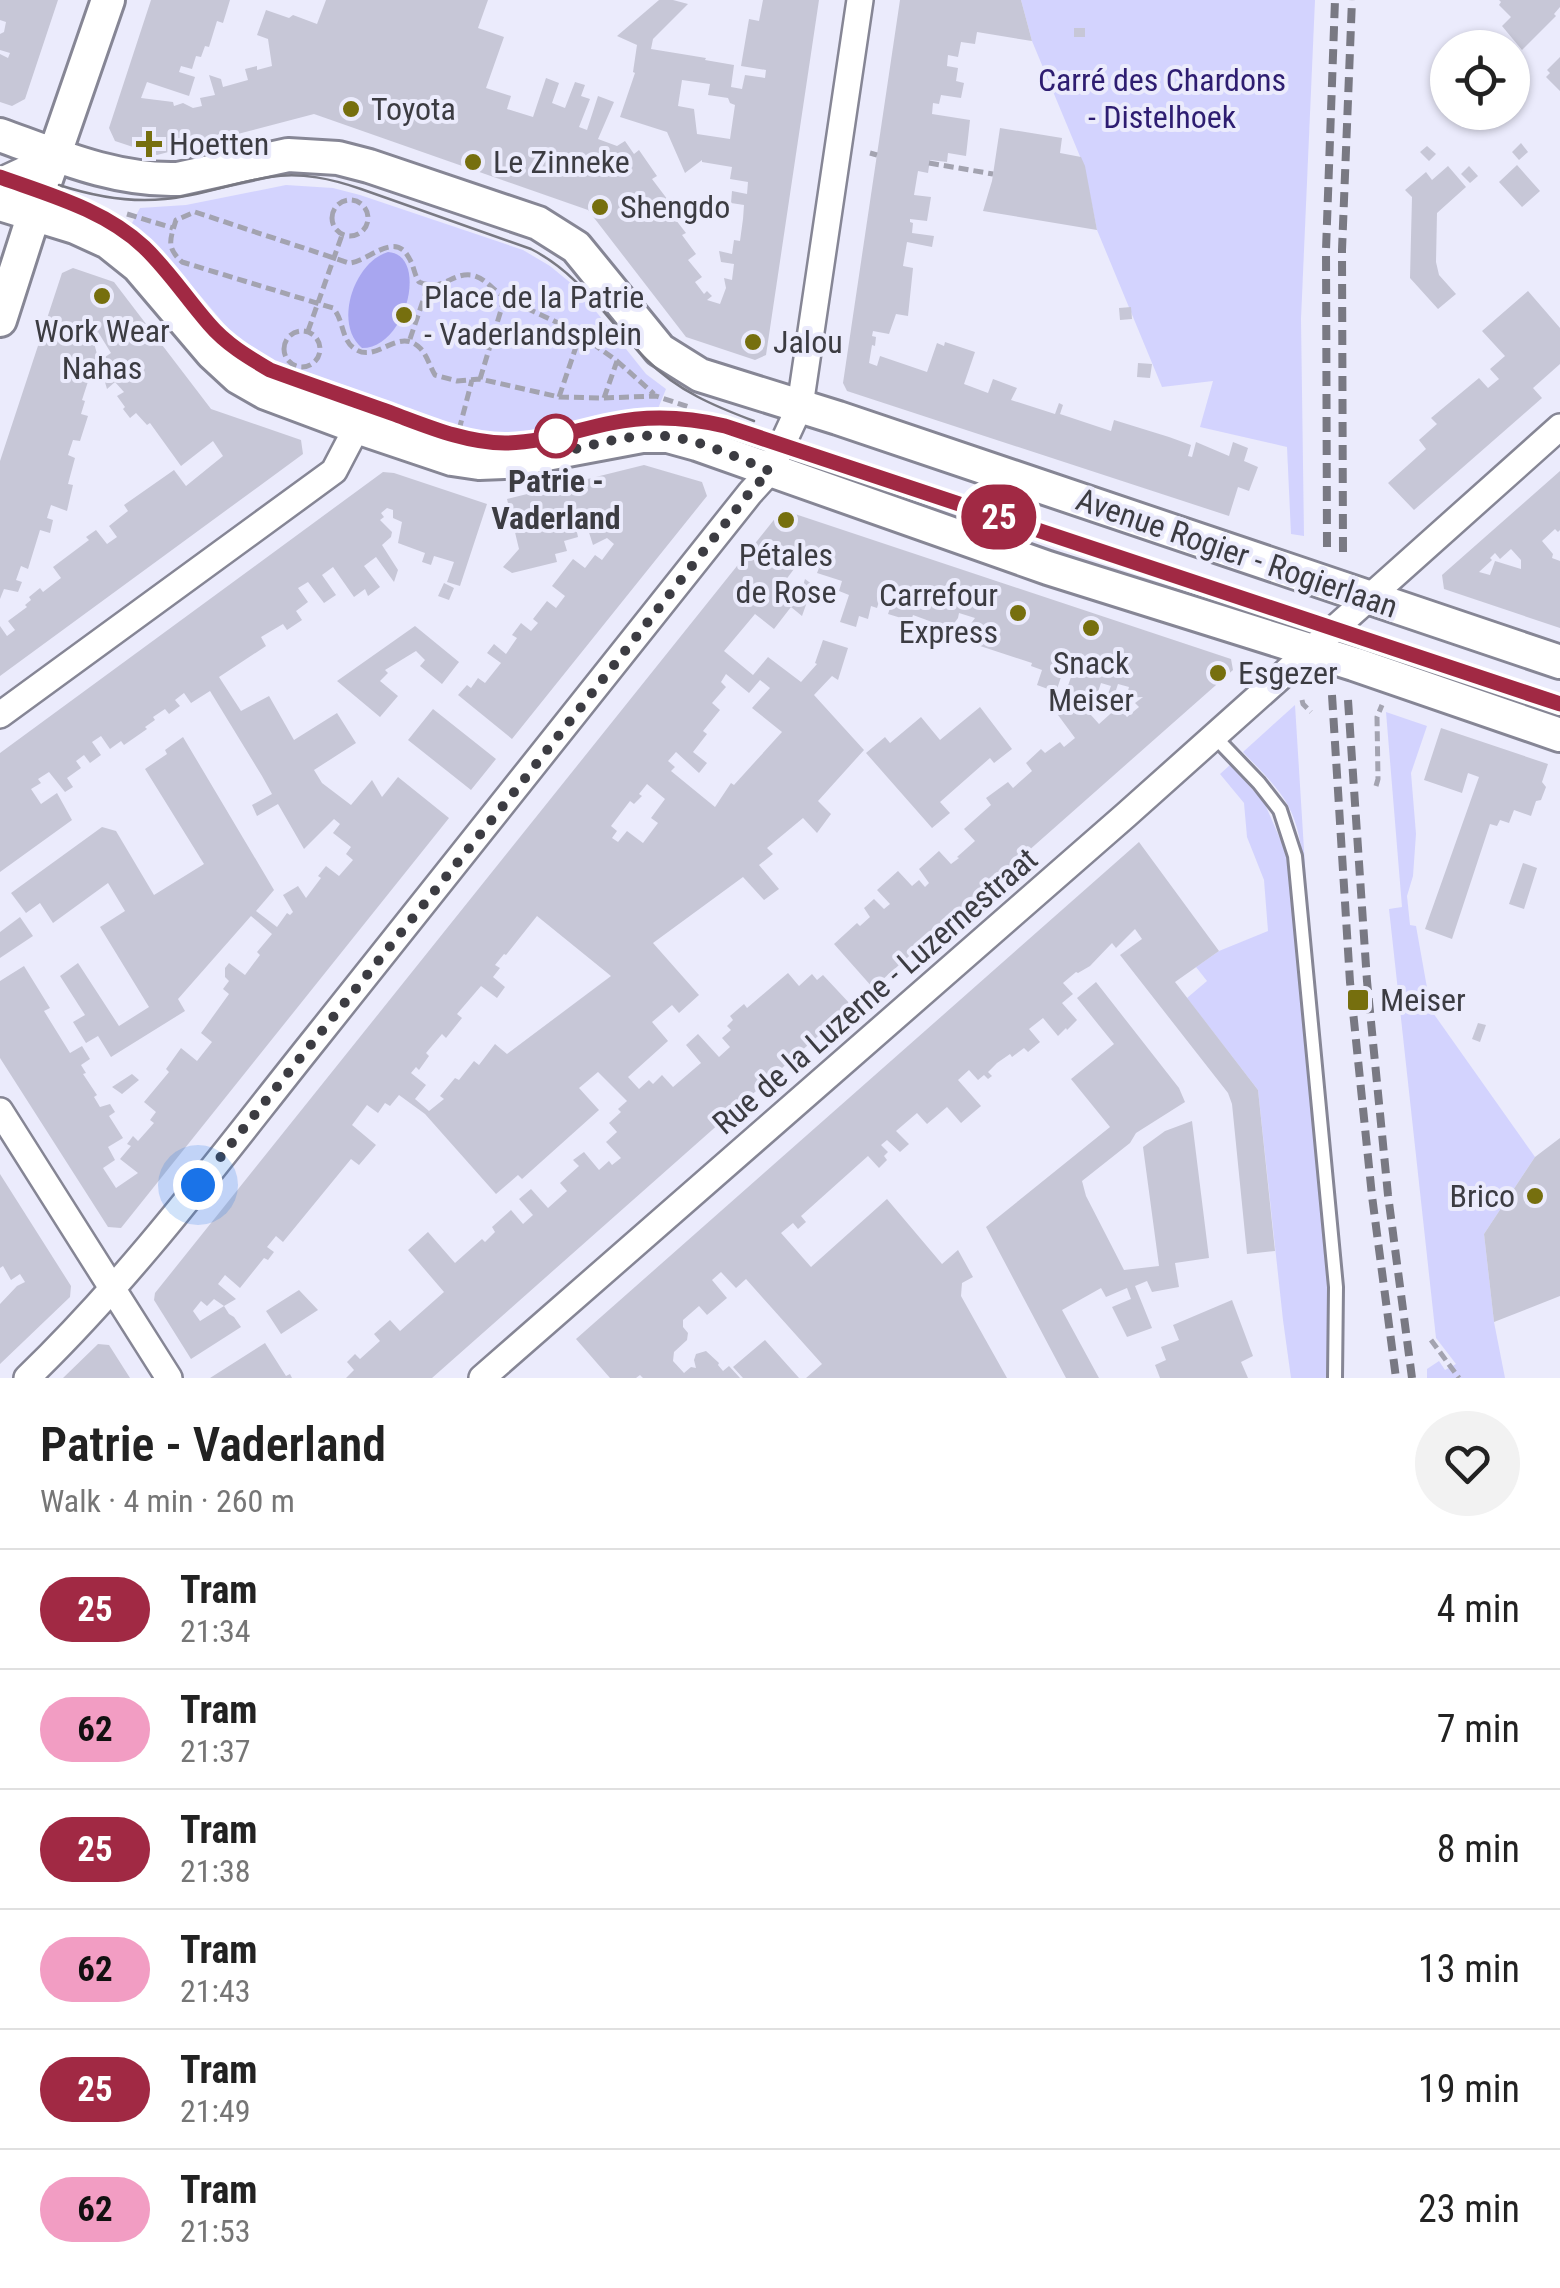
<!DOCTYPE html>
<meta charset="utf-8">
<style>
:root{--surface:#fff;--page:#f2f2f2;--text:#222;--muted:#767676;--line:#e0e0e0}
body{margin:0;font-family:"Roboto Condensed",sans-serif;background:var(--page);color:var(--text);height:100vh;display:flex;flex-direction:column;font-size:38px;white-space:nowrap}
*{box-sizing:border-box;margin:0}
p{font-size:32px;color:var(--muted)}
.icon{flex:none;width:55px;height:55px;fill:none;stroke:currentColor;stroke-width:2;stroke-linecap:round;stroke-linejoin:round}
.map{position:relative;height:1378px;overflow:hidden}
.sheet{display:flex;flex-direction:column;background:var(--surface);flex:1}
.sheet>*{flex:none}
.badge{padding:0 20px;border-radius:32px;font-size:35px;line-height:65px}
.buttons{position:absolute;left:1430px;top:30px;display:grid;gap:20px}
.buttons a{display:grid;place-items:center;width:100px;height:100px;border-radius:50%;background:var(--surface);box-shadow:0 2px 8px #0004;font-size:50px}
.you{position:absolute;width:50px;height:50px;margin:-25px;border:8px solid #fff;border-radius:50%;background:#1a73e8;box-shadow:0 0 0 15px #1a73e833}
.map>.badge{position:absolute;translate:-50% -50%;box-shadow:0 0 0 5px #fff}
.round{display:grid;place-items:center;flex:none;width:105px;height:105px;border-radius:52px;background:var(--page)}
.overview{display:flex;align-items:center;justify-content:space-between;height:170px;padding:0 40px}
h1{font-size:48px;font-weight:600;line-height:75px}
ul{padding:0;list-style:none}
li{display:flex;align-items:center;gap:30px;height:120px;padding:0 40px;border-top:2px solid var(--line)}
li div{flex:1}
li b{display:block;font-size:38px}
li em{font-style:normal}
li .badge{min-width:110px;font-weight:700;text-align:center}
.map>svg:first-child{display:block}
.green{fill:#d3d3fe}
.water{fill:#a8a6f0}
.building{fill:#c7c7d7;fill-rule:evenodd}
.lines{fill:none;stroke-linecap:round;stroke-linejoin:round}
.service-casing{stroke:#868695;stroke-width:18}
.minor-casing{stroke:#868695;stroke-width:30}
.tertiary-casing{stroke:#868695;stroke-width:38}
.path{stroke:#a3a3b0;stroke-width:5;stroke-dasharray:10 5;stroke-linecap:butt}
.service{stroke:#fff;stroke-width:12}
.minor{stroke:#fff;stroke-width:25}
.tertiary{stroke:#fff;stroke-width:32}
.tram{stroke:#797983;stroke-width:2.5}
.rail{stroke:#797983;stroke-width:8;stroke-dasharray:15 8;stroke-linecap:butt}
.line-casing{stroke:#fff;stroke-width:22}
.line{stroke:#a12944;stroke-width:15}
.walk{stroke:#3c3c42;stroke-width:10;stroke-dasharray:0 18}
.poi-dot{fill:#766f0e;stroke:#ebebfc;stroke-width:4}
.stop-dot{fill:#fff;stroke:#a12944;stroke-width:5}
.labels{text-anchor:middle;dominant-baseline:central;stroke-width:8;stroke-linejoin:round;paint-order:stroke}
.park-label{font-size:32px;fill:#2e1d71;stroke:#ebebfc}
.poi-label{font-size:32px;fill:#3c3c42;stroke:#ebebfc;text-anchor:start}
.stop-label{font-size:32px;font-weight:bold;fill:#3c3c42;stroke:#ebebfc}
.street-label{font-size:32px;fill:#3c3c42;stroke:#ebebfc}
</style>
<div class="map">
<svg width="1560" height="1378" viewBox="0 0 1560 1378">
<rect width="100%" height="100%" fill="#ebebfc"/>
<path class="green" d="M1021,0H1315L1301,319L1304,536L1291,534L1287,447L1200,427L1213,381L1162,387L1097,230L1084,166L1032,41Z
M286,185L333,188L360,195L523,250L550,266L578,289L646,374L666,389L657,411L610,415L549,432L529,434L498,435L458,429L269,360L236,338L165,254L131,225L140,208L186,205Z
M1295,705L1308,914L1305,913C1303,873 1306,827 1280,793C1269,778 1255,765 1243,752Z
M1386,712L1427,726L1411,773L1416,834L1413,876L1407,896L1410,925L1416,926L1431,1010L1535,1157L1484,1234L1494,1322L1505,1378H1427V1369L1439,1361L1445,1370L1456,1364L1436,1338L1389,909L1402,907Z
M1230,765L1264,802L1288,857L1328,1288L1327,1378H1291L1283,1320L1258,1090L1187,998L1207,981L1196,967L1219,951L1268,931L1264,880L1247,837L1244,803L1220,774Z"/>
<path class="water" d="M388,252C429,254 407,348 362,348C333,324 354,262 388,252Z"/>
<path class="building" d="M0,0H58L25,99L12,106L0,102V54L8,58L10,53L0,50V34L4,32L6,22L0,20Z
M151,0H230L223,23L217,21L209,47L205,46L201,57L196,56L192,69L181,66L179,72L195,77L189,96L147,82L141,98L173,102L174,106L183,103L193,108L202,106L200,98L215,95L209,75L221,79L223,87L248,80L245,69L257,66V70L272,66L268,39L257,35L266,10L289,18L293,15L317,24L326,0H488L478,28L504,37L486,88L511,96L507,109L533,117L546,78L559,83L552,103L565,108L575,82L585,85L581,96L590,99L579,127L587,130L598,96L614,102L598,139L617,146L625,141L634,154L639,150L657,176L652,179L677,212L672,215L686,233L682,235L696,254L688,260L702,277L695,282L704,294L707,291L712,296L707,300L720,304L726,288L724,278L732,280L734,264L721,262L719,251L732,254L734,240L740,241L743,219L744,205L731,203L732,191L747,194L748,182L730,179L732,167L702,162V160L685,173L667,132L620,117L635,73L633,72L637,45L617,36L659,0H673L688,4L653,39L651,49L706,58L705,60L734,65L731,87L742,89L745,75L765,78L766,70L741,66L749,19L759,21L763,0H819L766,355L755,360L686,337L588,210L314,114L157,155L115,141L109,128ZM682,80L710,84L708,95L728,98L730,103L735,105L730,139L697,134L694,109L678,106Z
M900,0H1021L1032,41L977,32L975,44L961,42L958,57L948,55L947,66L958,68L956,81L964,83L961,98L941,95L939,104L933,103L932,114L970,120L966,156L948,153L947,162L930,160L928,173L918,171L914,195L931,197L927,221L910,219V222L913,223L912,233L934,236L932,247L907,242L903,266L913,268L908,316L896,314L889,334L873,331L872,336L876,337L875,346L872,345L869,363L877,366L880,356L927,372L937,343L944,346L945,342L975,352L964,384L988,393L993,379L1017,388L1011,400L1055,414L1059,403L1063,405L1060,414L1111,431L1114,420L1169,437L1191,445L1188,456L1192,457L1196,442L1229,456L1233,442L1248,448L1244,461L1258,467L1249,491L1238,487L1229,516L847,391L843,383Z
M1499,0H1560V7L1554,14L1556,16L1522,50L1502,26L1511,17L1499,5L1501,2Z
M1074,28H1085V37H1074Z
M1560,57V91L1546,77L1550,73L1547,70Z
M1000,128L1062,138L1060,153L1081,157L1085,166L1097,230L983,211L992,181Z
M1521,143L1528,152L1519,160L1512,152Z
M1427,146L1436,154L1429,161L1420,152Z
M1517,165L1540,191L1522,207L1499,182Z
M1448,166L1466,187L1437,213L1436,262L1439,275L1456,294L1438,309L1410,278L1412,197L1405,190L1426,172L1432,180Z
M1469,166L1478,176L1470,183L1461,174Z
M73,268L114,282L211,409L301,440L303,454L0,676V626L7,636L15,630L8,621L27,607L25,605L31,600L29,597L40,588L43,592L61,578L53,567L89,540L86,537L96,530L107,544L117,537L109,526L128,511L124,505L174,470L186,486L223,456L213,441L181,466L150,423L147,425L136,413L130,418L123,409L125,407L117,396L124,392L115,382L107,389L100,365L94,363L82,400L85,401L81,414L88,416L80,441L73,440L68,455L75,458L68,484L73,485L67,511L51,505L47,518L53,520L50,533L40,530L28,569L21,566L16,580L22,582L18,592L4,589L0,599V461L62,273ZM98,332L111,353L99,361L92,336Z
M1528,291L1560,328V364L1533,388L1542,398L1414,510L1388,483L1426,449L1419,440L1437,424L1431,418L1479,378L1488,388L1499,379L1490,369L1505,356L1482,331Z
M1131,307L1132,319L1120,320L1119,308Z
M1138,363L1152,364L1150,378L1137,377Z
M644,465L702,482L707,496L512,739L458,695L467,685L471,688L478,678L485,683L501,663L487,653L494,644L506,654L517,638L512,635L521,623L531,631L538,623L533,619L547,601L556,608L565,596L552,586L573,559L585,568L595,555L602,560L614,544L607,538L593,545L585,520L575,523L578,537L564,541L567,551L555,554L557,562L512,573L503,567L519,549L507,499Z
M1560,471V530L1558,532L1555,529L1542,541L1553,554L1552,558L1560,561V628L1444,589L1442,575ZM1511,549L1521,560V569L1495,561L1490,575L1479,572L1492,560L1490,558L1495,553L1500,559Z
M383,472L394,473L487,504L460,586L447,582L454,562L434,556L431,565L422,562L425,553L398,543L402,522L393,518V510L387,508L381,513L384,517L380,520L392,532L391,537L382,545L398,570L394,582L376,557L364,566L380,587L368,596L365,589L354,597L333,567L322,575L336,595L324,603L308,582L298,588L308,602L296,611L302,620L287,630L283,624L261,637L266,646L219,677L241,711L269,696L294,740L337,713L356,743L314,770L322,783L351,805L372,780L382,797L398,777L449,818L121,1228L108,1227L0,1058V981L24,966L50,1008L44,1011L70,1053L82,1046L90,1059L81,1065L86,1073L83,1074L97,1095L94,1097L100,1107L110,1104L115,1112L109,1116L123,1138L108,1147L115,1160L103,1168L116,1188L138,1173L120,1159L131,1146L127,1144L133,1136L138,1141L154,1123L150,1120L156,1112L144,1102L169,1072L166,1069L181,1048L197,1061L212,1042L201,1033L229,994L223,989L229,981L225,977V968L229,963L245,975L260,955L257,952L272,934L251,916L178,999L185,1011L111,1057L98,1036L86,1043L73,1022L85,1015L60,976L78,963L119,1026L149,1007L100,927L125,911L108,883L53,923L40,903L26,913L11,893L102,827L116,831L154,895L204,864L145,769L167,754L165,750L183,737L274,890L256,911L277,927L287,913L290,915L293,912L283,895L298,886L306,898L321,878L318,876L326,866L339,876L353,860L346,854L351,847L333,833L340,824L334,819L304,849L278,804L257,816L252,805L272,794L262,776L210,691L191,703L184,693L175,700L180,706L169,714L165,709L153,717L155,720L145,727L147,729L124,745L121,741L110,749L101,736L92,742L101,755L90,763L84,755L76,761L81,768L67,778L73,787L65,792L49,772L38,779L41,783L31,789L41,804L57,793L72,820L0,872V753Z
M789,512L1231,659L1233,670L873,988L834,944L857,923L860,926L870,917L864,908L874,899L884,909L890,904L877,890L898,871L912,886L919,880L925,887L929,883L919,869L939,851L951,864L959,858L957,857L975,841L964,829L991,805L986,798L1008,782L1013,788L1032,771L1026,763L1041,749L1045,753L1060,742L1064,747L1075,738L1058,715L1071,677L1062,674L1056,692L1037,685L1042,670L1031,666L1032,663L968,642L970,636L964,633L975,618L959,613L958,618L947,633L931,627L932,622L913,615L911,621L888,614L896,590L884,586L877,608L871,606L868,619L859,616L856,627L840,622L849,595L839,591L842,581L817,573L819,568L800,561L785,581L801,593L805,579L813,585L802,616L791,607L774,629L755,614L724,651L753,675L768,657L801,682L817,664L815,663L823,640L848,648L838,680L832,676L814,695L864,750L818,801L831,814L817,833L803,818L767,848L773,854L759,865L779,889L764,900L743,877L653,943L699,995L679,1013L672,1005L652,1022L668,1041L628,1077L639,1089L649,1080L653,1084L662,1075L673,1087L701,1063L686,1045L698,1034L719,1057L730,1047L722,1038L731,1030L727,1026L733,1020L730,1016L744,1004L747,1008L788,973L799,986L812,974L817,980L823,975L852,1006L432,1378H346L354,1370L347,1362L355,1354L360,1359L380,1341L374,1334L390,1320L400,1331L444,1292L408,1250L428,1232L455,1263L482,1239L485,1242L495,1232L492,1227L511,1210L523,1224L533,1215L519,1199L531,1189L548,1208L567,1191L560,1183L579,1166L573,1160L584,1152L599,1170L609,1161L612,1165L621,1158L606,1142L617,1132L609,1123L621,1112L618,1109L627,1101L598,1072L579,1088L599,1110L522,1179L518,1175L496,1194L425,1114L399,1095L390,1106L385,1103L378,1113L367,1105L352,1125L376,1145L359,1165L351,1159L283,1242L276,1236L267,1247L274,1252L268,1260L264,1258L240,1288L225,1275L218,1284L236,1299L224,1306L214,1299L207,1306L201,1301L193,1311L200,1321L224,1306L229,1314L234,1317L241,1327L191,1359L154,1300L155,1293L777,516ZM726,674L749,693L760,680L770,688L752,708L782,732L734,785L731,783L715,807L671,771L675,767L668,761L676,752L699,773L707,763L693,752L707,734L703,731L720,710L712,703L726,687L721,682ZM1101,683L1111,686L1108,694L1114,696L1118,684L1129,687L1126,698L1143,697L1135,703L1139,707L1127,717L1118,707L1099,724L1082,705L1094,704ZM647,784L665,799L651,818L658,823L643,843L627,831L618,842L612,838L617,831L611,826L630,801L634,804L642,796L639,794ZM537,916L611,976L507,1054L495,1044L479,1065L474,1061L459,1080L455,1078L440,1096L444,1099L429,1111L415,1099L426,1085L411,1073L416,1067L419,1070L429,1056L426,1053L442,1034L446,1038L462,1018L457,1014L481,986L497,998L505,987L493,977L500,968L495,965L504,954L506,955Z
M444,583L454,588L449,600L438,596Z
M415,626L459,662L442,684L420,666L425,660L416,651L385,670L388,673L380,681L398,696L380,717L337,681Z
M980,707L1012,749L994,763L990,758L940,802L950,813L932,828L866,753L885,737L890,743L921,717L940,740Z
M433,709L496,759L471,790L408,740Z
M1441,728L1548,764L1542,782L1546,787L1541,800L1536,801L1531,816L1514,810L1509,823L1500,820L1497,826L1490,824L1452,939L1425,929L1479,777L1468,773L1462,793L1424,780Z
M1139,842L1219,951L1175,982L1258,1090L1275,1251L1247,1254L1232,1104L1228,1093L1120,955L1142,939L1135,929L1116,948L1112,943L1090,966L1078,973L1076,972L1063,983L1073,994L1062,1003L1077,1020L1067,1030L1066,1028L1058,1036L1043,1018L1029,1029L1040,1042L1028,1052L1024,1048L1012,1057L1010,1054L997,1063L988,1072L992,1076L988,1079L984,1075L978,1080L969,1070L958,1080L981,1106L961,1123L947,1107L927,1124L917,1113L896,1131L909,1144L900,1152L887,1140L881,1145L888,1152L884,1156L887,1160L879,1168L868,1156L801,1216L806,1222L798,1229L793,1223L781,1233L811,1267L887,1199L942,1264L958,1250L973,1277L962,1283L961,1296L1007,1378H806L822,1364L746,1279L736,1288L721,1272L712,1280L727,1298L707,1315L699,1306L683,1320V1327L688,1333L687,1340L674,1352L673,1361L684,1373L691,1367L696,1368L694,1360L696,1354L706,1351L719,1363L718,1365L723,1371L729,1366L740,1378H643L640,1375L636,1378H610L576,1339Z
M1523,863L1537,868L1524,909L1509,904Z
M20,917L33,936L0,958V932Z
M1096,982L1179,1088L1185,1102L1136,1133L1130,1143L1082,1181L1086,1196L1124,1270L1159,1266L1143,1147L1165,1131L1192,1121L1209,1258L1175,1263L1179,1287L1152,1292L1147,1281L1135,1286L1152,1328L1127,1337L1112,1307L1131,1299L1127,1288L1106,1297L1101,1288L1062,1310L1099,1378H1066L986,1227L1110,1127L1071,1079L1114,1044L1077,998Z
M1478,1023L1486,1025L1480,1042L1472,1039Z
M132,1074L139,1080L122,1094L112,1087Z
M1560,1138V1296L1494,1322L1484,1234L1535,1157Z
M0,1174L71,1286L70,1297L0,1364V1304L17,1286L25,1282L20,1274L11,1280L3,1266L0,1268Z
M299,1290L318,1310L281,1334L266,1311Z
M1232,1300L1253,1356L1241,1362L1248,1378H1160L1155,1365L1166,1360L1161,1347L1179,1340L1173,1325Z
M765,1340L799,1378H743L733,1367Z
M265,1343L286,1376L290,1374L292,1378H210Z
M98,1344L109,1345L130,1378H63Z"/>
<g class="lines">
<g class="service-casing">
<path id="service" d="M1214,736L1259,783L1280,810L1295,856L1336,1287L1335,1378"/>
</g>
<g class="minor-casing">
<path id="minor" d="M0,181L56,155
M0,715L334,471L357,427
M0,1111L169,1378
M27,1378C134,1275 223,1154 316,1038C462,857 606,675 750,493L770,471L800,406L860,0
M482,1378L1126,815L1560,427"/>
</g>
<g class="tertiary-casing">
<path id="tertiary" d="M0,135C58,156 115,181 178,179L288,155L338,158L369,166L538,223L576,247L660,350L700,375L838,418L1560,662
M0,204L75,227L108,242L138,266L212,353L238,377L266,393L357,427L452,459L479,463L504,462L642,436H668L697,444L1048,568L1354,664L1560,735
M0,320L34,214L108,0"/>
</g>
<path class="path" d="M870,153L877,155
M929,163L993,174
M332 218a18 18 0 1 1 36 0a18 18 0 1 1-36 0Z
M195,212L349,263C368,262 395,230 409,258C414,266 414,274 419,282C444,292 450,273 471,275C484,277 492,289 503,296C520,306 540,314 558,323C579,334 598,347 617,361L604,398L559,397L480,379L457,381L435,375C430,367 427,355 420,348C398,326 377,364 355,349C341,340 344,320 333,308L182,262C166,247 170,240 176,220Z
M127,214L173,228
M284 349a18 18 0 1 1 36 0a18 18 0 1 1-36 0Z
M308,331L342,235
M410,339L428,286
M617,361L654,394
M480,379L505,297
M559,397L580,335
M604,398L656,396L689,407
M459,430L472,380
M1302,700L1303,704L1311,712
M1376,786L1378,779L1377,717L1382,705
M1431,1340L1459,1378"/>
<use href="#service" class="service"/>
<use href="#minor" class="minor"/>
<use href="#tertiary" class="tertiary"/>
<path class="tram" d="M0,177C50,195 105,210 144,247C169,271 187,299 209,324C226,344 248,357 270,370C311,385 352,399 393,414C429,426 466,443 504,443C540,443 575,431 609,423C675,409 720,425 782,445L1560,704
M59,185C93,196 129,203 165,199C201,196 235,182 270,177C302,172 332,179 361,189L531,249C582,275 608,322 647,360C678,391 714,406 754,421"/>
<path class="rail" d="M1327,547L1326,250L1335,0
M1343,552L1342,250L1352,0
M1332,695L1350,982L1372,1196L1396,1378
M1348,700L1367,981L1388,1195L1412,1378"/>
</g>
<g class="lines">
<g class="line-casing">
<path id="line" d="M0,177C50,195 105,210 144,247C169,271 187,299 209,324C226,344 248,357 270,370C311,385 352,399 394,414C429,427 467,443 505,443C541,443 576,430 611,423C649,415 687,417 725,426L1560,704"/>
</g>
<use href="#line" class="line"/>
<path class="walk" d="M198,1185L515,791L750,492L770,471C737,458 700,439 664,436C625,433 586,448 547,455L556,436"/>
</g>
<g class="poi-dot">
<circle cx="351" cy="109" r="10"/>
<path d="M144 129h10v10h10v10h-10v10h-10v-10h-10v-10h10z"/>
<circle cx="473" cy="162" r="10"/>
<circle cx="600" cy="207" r="10"/>
<circle cx="102" cy="296" r="10"/>
<circle cx="404" cy="315" r="10"/>
<circle cx="753" cy="342" r="10"/>
<circle cx="786" cy="520" r="10"/>
<circle cx="1018" cy="613" r="10"/>
<circle cx="1091" cy="628" r="10"/>
<circle cx="1218" cy="673" r="10"/>
<rect x="1346" y="988" width="24" height="24" rx="5"/>
<circle cx="1535" cy="1196" r="10"/>
</g>
<circle class="stop-dot" cx="556" cy="436" r="20"/>
<g class="labels">
<g class="park-label">
<text x="1162" y="80">Carré des Chardons<tspan x="1162" dy="37">- Distelhoek</tspan></text>
</g>
<g class="poi-label">
<text x="371" y="109">Toyota</text>
<text x="169" y="144">Hoetten</text>
<text x="493" y="162">Le Zinneke</text>
<text x="620" y="207">Shengdo</text>
<text x="424" y="297">Place de la Patrie<tspan x="424" dy="37">- Vaderlandsplein</tspan></text>
<text x="102" y="331" text-anchor="middle">Work Wear<tspan x="102" dy="37">Nahas</tspan></text>
<text x="773" y="342">Jalou</text>
<text x="786" y="555" text-anchor="middle">Pétales<tspan x="786" dy="37">de Rose</tspan></text>
<text x="998" y="595" text-anchor="end">Carrefour<tspan x="998" dy="37">Express</tspan></text>
<text x="1091" y="663" text-anchor="middle">Snack<tspan x="1091" dy="37">Meiser</tspan></text>
<text x="1238" y="673">Esgezer</text>
<text x="1380" y="1000">Meiser</text>
<text x="1515" y="1196" text-anchor="end">Brico</text>
</g>
<g class="stop-label">
<text x="556" y="481">Patrie -<tspan x="556" dy="37">Vaderland</tspan></text>
</g>
<g class="street-label">
<text transform="translate(1237 553) rotate(19)">Avenue Rogier - Rogierlaan</text>
<text transform="translate(875 991) rotate(-41)">Rue de la Luzerne - Luzernestraat</text>
</g>
</g>
</svg>
<div class="buttons">
<a><svg class="icon" aria-label="locate" viewBox="0 0 24 24"><circle cx="12" cy="12" r="6"/><path d="M12 2v4M12 18v4M2 12h4M18 12h4"/></svg></a>
</div>
<div class="you" style="left:198px;top:1185px"></div>
<b class="badge" style="left:999px;top:517px;background:#a12944;color:#fff">25</b>
</div>
<section class="sheet">
<div class="overview"><div><h1>Patrie - Vaderland</h1><p>Walk · 4 min · 260 m</p></div><a class="round"><svg class="icon" aria-label="heart" viewBox="0 0 24 24"><path d="M12 20l-8-8c-3-5 5-10 8-4 3-6 11-1 8 4z"/></svg></a></div>
<ul>
<li><span class="badge" style="background:#a12944;color:#fff">25</span><div><b>Tram</b><p>21:34</p></div><em>4 min</em></li>
<li><span class="badge" style="background:#f29dc3;color:#111">62</span><div><b>Tram</b><p>21:37</p></div><em>7 min</em></li>
<li><span class="badge" style="background:#a12944;color:#fff">25</span><div><b>Tram</b><p>21:38</p></div><em>8 min</em></li>
<li><span class="badge" style="background:#f29dc3;color:#111">62</span><div><b>Tram</b><p>21:43</p></div><em>13 min</em></li>
<li><span class="badge" style="background:#a12944;color:#fff">25</span><div><b>Tram</b><p>21:49</p></div><em>19 min</em></li>
<li><span class="badge" style="background:#f29dc3;color:#111">62</span><div><b>Tram</b><p>21:53</p></div><em>23 min</em></li>
</ul>
</section>
